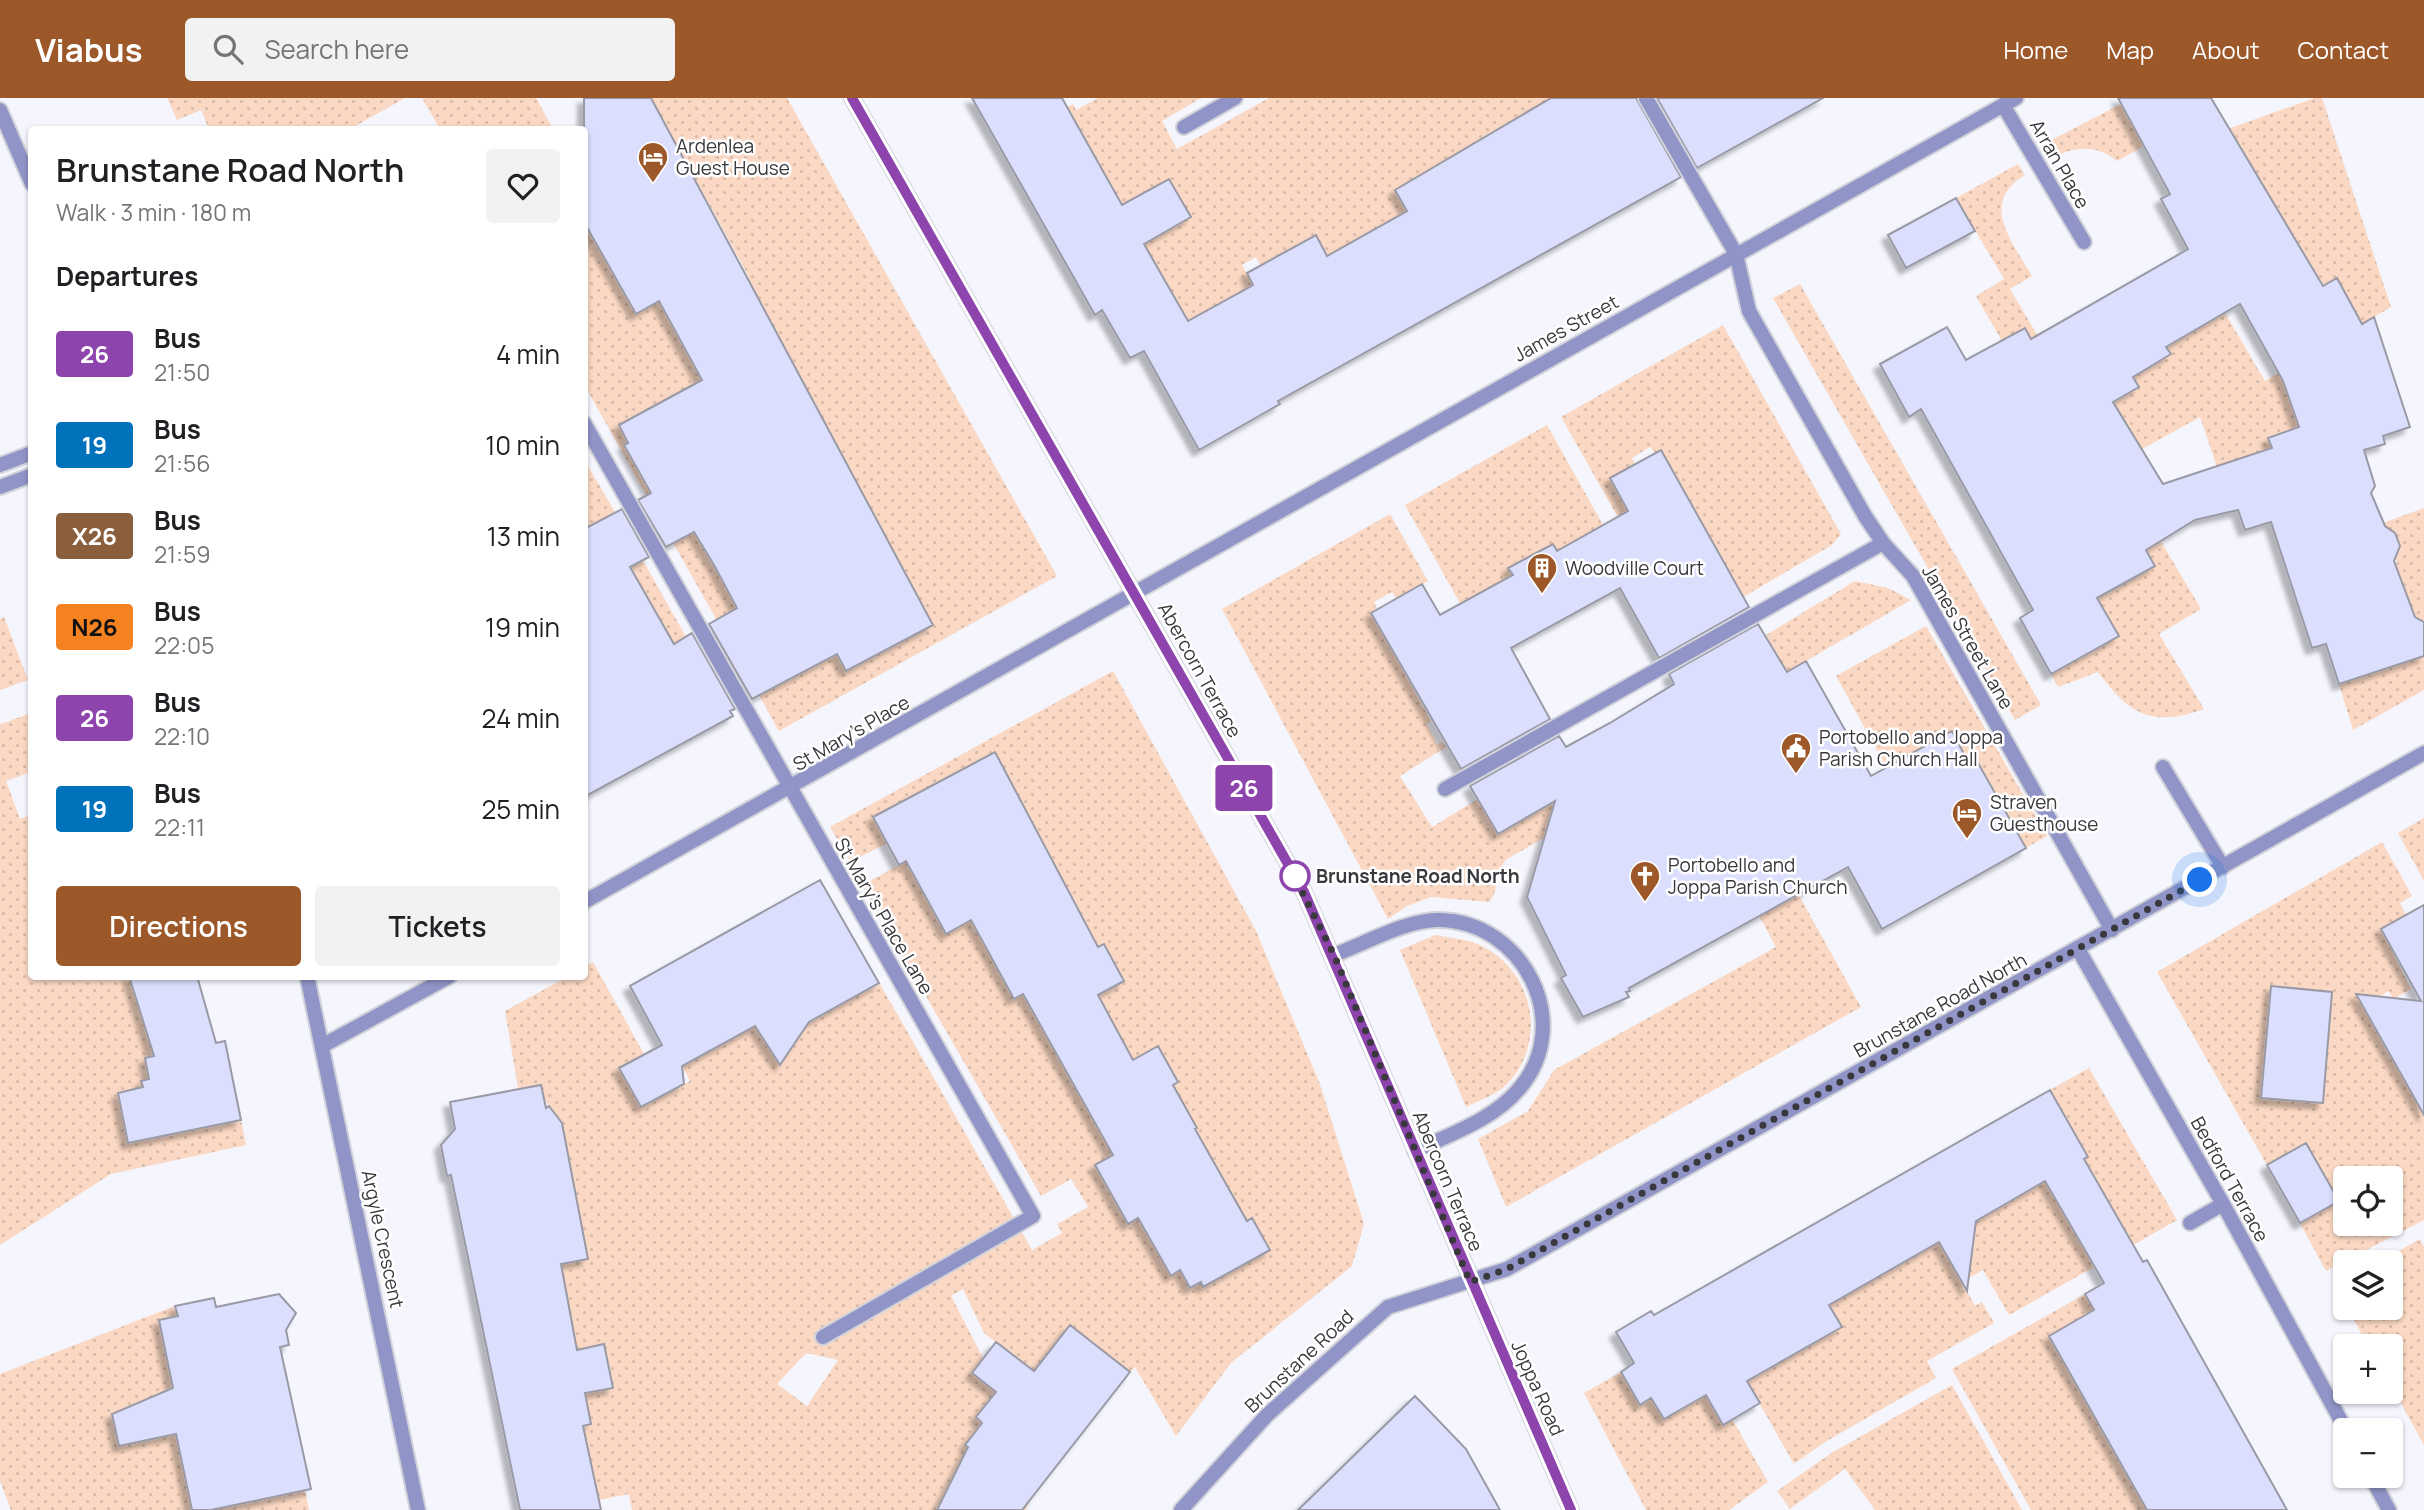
<!DOCTYPE html>
<meta charset="utf-8">
<style>
:root{--surface:#fff;--page:#f2f2f2;--text:#202124;--muted:#757577;--accent:#9c5829}
body{margin:0;font-family:Manrope,sans-serif;background:var(--page);color:var(--text);height:100vh;display:flex;flex-direction:column;font-size:26px;white-space:nowrap}
*{box-sizing:border-box;margin:0}
p{font-size:23px;color:var(--muted)}
.icon{flex:none;width:38px;height:38px;fill:none;stroke:currentColor;stroke-width:2;stroke-linecap:round;stroke-linejoin:round}
.map{position:relative;flex:1;overflow:hidden}
.side{position:absolute;left:28px;top:28px;width:560px;height:854px;display:flex;flex-direction:column;background:var(--surface);border-radius:7px;box-shadow:0 2px 5px #0004}
.side>*{flex:none}
.badge{padding:0 14px;border-radius:5px;font-size:24px;line-height:46px}
.controls{position:absolute;left:2333px;top:1068px;display:grid;gap:14px}
.controls a{display:grid;place-items:center;width:70px;height:70px;border-radius:7px;background:var(--surface);box-shadow:0 2px 5px #0004;font-size:35px}
.you{position:absolute;width:35px;height:35px;margin:-18px;border:5px solid #fff;border-radius:50%;background:#1a73e8;box-shadow:0 0 0 10px #1a73e833}
.map>.badge{position:absolute;translate:-50% -50%;box-shadow:0 0 0 4px #fff}
h2{padding:0 28px;font-size:26px;line-height:63px}
.round{display:grid;place-items:center;flex:none;width:74px;height:74px;border-radius:7px;background:var(--page)}
.overview{display:flex;align-items:center;justify-content:space-between;height:119px;padding:0 28px}
h1{font-size:33px;font-weight:600;line-height:52px}
.button{display:flex;gap:14px;margin-top:auto;padding:14px 28px}
.button a{flex:1;height:80px;border-radius:7px;background:var(--accent);color:#fff;font-size:28px;font-weight:600;line-height:80px;text-align:center}
.button a+a{background:var(--page);color:var(--text)}
ul{padding:0;list-style:none}
li{display:flex;align-items:center;gap:21px;height:91px;padding:0 28px}
li div{flex:1}
li b{display:block;font-size:26px}
li em{font-style:normal}
li .badge{min-width:77px;font-weight:700;text-align:center}
header{display:flex;align-items:center;gap:42px;box-sizing:border-box;height:98px;padding:0 35px;background:var(--accent);color:#fff}
header strong{font-size:33px}
nav{display:flex;gap:38px;margin-inline-start:auto;font-size:24px}
.search{width:490px;height:63px;background:var(--page);display:flex;align-items:center;gap:18px;box-sizing:border-box;padding:0 24px;border-radius:7px;color:var(--muted);font-size:26px}
.map>svg:first-child{display:block}
.grass{fill:url(#grass-dots);fill-rule:evenodd}
.building{fill:#dbdefc;stroke:#999aa6;stroke-width:2;fill-rule:evenodd;filter:url(#shadow)}
.lines{fill:none;stroke-linecap:round;stroke-linejoin:round}
.lane-casing{stroke:#d2d3da;stroke-width:18}
.street-casing{stroke:#d2d3da;stroke-width:18}
.secondary-casing{stroke:#d2d3da;stroke-width:18}
.lane{stroke:#9094c6;stroke-width:14}
.street{stroke:#9094c6;stroke-width:14}
.secondary{stroke:#6264ac;stroke-width:14}
.line-casing{stroke:#fff;stroke-width:16}
.line{stroke:#8e44ad;stroke-width:10}
.walk{stroke:#38383d;stroke-width:7;stroke-dasharray:0 12.6}
.stop-dot{fill:#fff;stroke:#8e44ad;stroke-width:3.5}
.labels{text-anchor:middle;dominant-baseline:central;stroke-width:5;stroke-linejoin:round;paint-order:stroke}
.poi-label{font-size:19px;fill:#38383d;stroke:#fff;text-anchor:start}
.street-label{font-size:19px;fill:#38383d;stroke:#fff}
.stop-label{font-size:19px;font-weight:bold;fill:#38383d;stroke:#fff;text-anchor:start}
</style>
<header>
<strong>Viabus</strong>
<div class="search"><svg class="icon" aria-label="search" viewBox="0 0 24 24"><circle cx="10" cy="10" r="6"/><path d="M15 15l6 6"/></svg>Search here</div>
<nav><a>Home</a><a>Map</a><a>About</a><a>Contact</a></nav>
</header>
<div class="map">
<svg width="2424" height="1412" viewBox="0 0 2424 1412">
<defs>
<pattern id="grass-dots" width="8" height="8" patternUnits="userSpaceOnUse" patternTransform="scale(1.75)"><rect width="8" height="8" fill="#fbd8c3"/><path d="M2 2h.1M6 6h.1" fill="none" stroke="#d8baa8" stroke-width="1.8" stroke-linecap="round"/></pattern>
<filter id="shadow"><feDropShadow dx="-6" dy="6" stdDeviation="2" flood-color="#0004"/></filter>
</defs>
<rect width="100%" height="100%" fill="#f4f5fd"/>
<path class="grass" d="M167,0H405L350,31H209L201,12L177,22Z
M422,0H536L552,29L440,31Z
M635,0H787L1057,478L779,633L585,288L584,125L635,216L664,200L676,220L749,179L651,0ZM761,207L815,307L634,366L624,347L628,345L619,327L702,282ZM836,346L932,527L846,573L750,392Z
M1098,0H1201L1162,23L1177,51L1269,0H1553L1542,67L1516,20L1483,39L1490,50L1459,56L1395,92L1417,131C1368,128 1357,129 1337,176L1316,137L1276,210L1317,282L1279,304L1236,226L1200,243L1141,140L1152,142L1191,119L1169,81L1129,103L1126,114L1103,75L1036,113L1020,85L1086,48L1065,10L1073,6L1076,12ZM1256,159L1274,192L1260,199L1242,167Z
M2315,0H2322L2391,209L2309,257L2294,316L2299,329L2268,339L2272,350L2217,369L2200,319L2115,366L2201,511L2159,536L2204,611C2151,630 2129,616 2098,574L2058,589L2051,576L2119,538L2097,500L2155,467L2025,231L2002,243L1976,198L2004,181L1956,100L2018,66L2025,77C1978,105 2013,145 2032,178L2010,191L2042,245L2133,279L2170,257L2166,249L2225,215L2265,283L2292,267L2290,263L2360,222L2337,181L2324,188L2300,148L2297,149L2222,33Z
M2121,6L2144,48L2117,63C2095,45 2073,49 2049,61L2042,47Z
M1800,186L2041,607L2015,622L1773,200Z
M1723,227L1841,436L1832,447L1654,551L1647,538L1661,352L1655,355L1650,349L1632,360L1635,366L1610,380L1629,416L1619,421L1561,319Z
M1547,327L1603,427L1557,453L1552,446L1509,470L1513,477L1466,516L1405,407Z
M584,361L615,414L585,431H584Z
M2424,410V524L2416,521L2413,513L2406,515L2390,468L2397,465L2394,457L2400,448L2395,435L2386,430L2383,425Z
M1390,416L1428,483L1397,501L1392,494L1374,504L1377,511L1371,515L1431,623L1427,626L1437,646L1443,644L1446,649L1400,678L1432,729L1478,701L1498,736L1694,626L1620,697L1507,761C1494,774 1500,792 1489,804L1431,799L1407,808L1388,821L1222,511Z
M631,441L686,539L668,549L595,488Z
M1855,483L1888,490L1911,502L1787,574L1766,537Z
M4,519L28,582L0,592V521Z
M1926,528L2047,738L2026,750L1973,657L1966,660L1951,633L1913,655L1914,719L1836,578Z
M2424,558V592L2353,632L2339,586Z
M1113,573L1256,833L1320,986L1364,1126L1352,1168L1231,1265L1176,1338L1135,1269L1130,1274L1071,1228L1033,1274L984,1235L963,1191L951,1198L983,1260L972,1275L999,1297L987,1305L976,1319L982,1325L965,1347L1031,1400L1026,1412H632L629,1396L599,1402L595,1386L518,1401L505,1343L591,1326L585,1295L613,1290L604,1247L577,1252L570,1219L484,1236L480,1215L560,1166L588,1161L532,1068L569,1060L562,1025L544,1001L541,987L518,990L505,913L567,879L584,878L585,868L593,864L644,956L619,970L641,1009L690,983L676,956L845,867L862,896L880,886L1032,1152L1062,1135L1057,1126L1088,1109L1071,1081L1041,1098L862,787L907,763L971,822L1014,901L1023,896L1052,948L1108,917L1098,897L1099,849L1073,800L1033,821L1006,775L1048,752L995,654L874,719L887,745L851,764L830,729ZM1158,948L1178,984L1173,987L1197,1030L1162,1049L1246,1123L1252,1120L1269,1152L1204,1189L1201,1184L1190,1190L1180,1173L1172,1178L1160,1108L1127,1126L1116,1104L1118,1066L1077,992ZM806,1255L838,1262L807,1308L777,1286Z
M31,615V674L6,683L20,721L31,717L32,878L129,879L160,956L145,960L149,981L141,983L143,989L118,995L128,1045L241,1022L246,1047L111,1076L0,1147V624L1,626Z
M2424,720V783L2398,735Z
M2382,744L2412,798L2400,805L2406,817L2381,831L2411,891L2393,901L2389,893L2363,908L2387,952L2424,932L2407,986L2419,1007L2424,1005V1122L2326,1173L2300,1125L2339,1103L2307,1045L2267,1067L2157,874ZM2345,1080H2390V1125H2345Z
M1796,792L1861,909L1506,1109L1478,1041L1528,1013L1554,972L1776,849L1759,818Z
M1435,837C1451,840 1468,841 1482,848C1536,875 1548,948 1504,989C1493,998 1478,1003 1466,1009L1400,852Z
M2089,970L2177,1122L2133,1147L2076,1136L2094,1169L2009,1217L1983,1172L1962,1184L1975,1208L1982,1204L1994,1225L1927,1263L1936,1280L1825,1344L1794,1366L1696,1194L1841,1229L1791,1140L1961,1132L2088,1059L2050,992Z
M2420,1141L2424,1149V1347L2391,1287L2390,1248H2368L2347,1209H2390V1164H2379Z
M2085,1196L2094,1212L2147,1412H2031L1952,1271Z
M175,1208L178,1218L159,1222L167,1262L213,1368L184,1374L192,1412H11L0,1383V1276ZM112,1316L185,1335L119,1348Z
M1621,1274L1640,1307L1651,1300L1706,1297L1723,1326L1732,1321L1768,1384L1729,1412H1646L1584,1295Z
M1952,1287L2022,1412H1875L1845,1371L1790,1411L1777,1393L1833,1354Z
M305,1392L309,1412H211Z"/>
<path class="building" d="M584,0H651L933,527L846,573L837,556L752,601L709,526L737,510L714,467L694,434L666,449L638,402L651,395L624,347L628,345L619,327L702,282L659,203L636,216L584,124Z
M972,0H1062L1122,107L1169,81L1191,119L1144,146L1188,223L1253,187L1247,175L1316,137L1327,158L1407,113L1395,92L1551,0H1636L1681,79L1278,303L1280,306L1199,352L1144,253L1130,260L1102,212L1095,217Z
M1657,0H1823L1697,70Z
M2118,0H2211L2323,188L2337,180L2362,226L2374,219L2410,329L2383,338L2385,346L2364,352L2375,388L2371,395L2385,428L2395,435L2400,448L2394,463L2415,519L2424,524V558L2339,586L2326,546L2312,550L2271,424L2245,432L2238,412L2195,422L2146,452L2155,468L2097,500L2119,538L2051,576L2020,520L2033,512L1921,311L1909,319L1880,266L1947,229L1966,262L2025,230L2031,241L2188,151L2161,101L2170,96ZM2240,206L2283,283L2299,329L2268,340L2272,350L2163,386L2113,304L2139,289L2133,279L2171,256L2166,249Z
M1956,100L1975,133L1906,170L1888,137Z
M1661,352L1749,509L1659,560L1620,490L1511,550L1550,621L1461,671L1371,515L1422,486L1440,517L1513,477L1508,470L1553,446L1557,453L1628,413L1610,380Z
M622,411L649,459L630,469L674,546L692,535L735,611L730,613L733,618L584,699V431Z
M1758,526L1787,574L1806,563L1871,678L1952,633L1966,660L1973,656L2026,750L1882,831L1848,769L1629,890L1630,893L1626,894L1629,899L1583,919L1561,880L1566,877L1527,799L1555,703L1498,736L1470,688L1559,638L1566,649L1610,625L1674,586L1669,576Z
M995,654L1098,849L1104,846L1124,883L1098,897L1133,962L1158,948L1178,984L1173,987L1197,1030L1195,1031L1247,1123L1252,1120L1270,1152L1203,1189L1201,1184L1190,1190L1180,1172L1171,1178L1138,1120L1128,1126L1095,1067L1113,1057L1023,896L1014,901L971,822L946,836L906,763L899,767L873,719Z
M820,782L879,885L809,924L780,967L755,928L682,968L684,986L641,1009L619,970L662,947L630,888Z
M2424,807V1017L2356,896L2421,903L2381,831Z
M129,878H197L216,945L225,943L241,1022L128,1045L118,995L143,989L141,983L149,981L145,960L154,958Z
M2271,888L2332,894L2323,1005L2261,1000Z
M541,987L546,1010L549,1008L562,1025L588,1161L561,1166L577,1252L604,1246L613,1290L585,1295L591,1326L583,1328L601,1412H520L451,1077L447,1078L441,1047L455,1031L450,1004Z
M2050,992L2088,1059L2084,1061L2143,1164L2147,1162L2287,1412H2147L2049,1238L2094,1212L2085,1196L2104,1185L2045,1083L1976,1123L1967,1193L1939,1144L1829,1207L1842,1229L1747,1283L1760,1305L1723,1327L1706,1297L1664,1321L1651,1300L1640,1307L1621,1274L1634,1265L1616,1234L1651,1213L1654,1217Z
M2306,1045L2339,1103L2300,1125L2267,1067Z
M279,1196L296,1215L286,1232L289,1247L280,1249L311,1391L211,1412H192L176,1336L119,1348L112,1316L173,1290L159,1222L178,1218L175,1208L214,1200L216,1209Z
M1070,1227L1130,1274L1022,1412H937L968,1349L965,1347L982,1325L976,1319L996,1294L972,1275L996,1244L1034,1273Z
M1415,1298L1466,1351L1500,1412H1298Z"/>
<g class="lines">
<g class="lane-casing">
<path id="lane" d="M1646,0L1736,156L1749,213L1865,418L1883,445L1913,478L2112,832
M2003,7L2084,144
M1184,29L1235,0
M584,325L1033,1118L823,1239
M0,367L32,355
M0,389L32,377
M2163,669L2223,769
M1445,691L1883,445
M1334,857C1364,846 1408,821 1439,822C1523,823 1576,925 1519,991C1493,1022 1450,1036 1415,1053
M2190,1125L2223,1106"/>
</g>
<g class="street-casing">
<path id="street" d="M0,12L32,86
M584,804L2016,0
M2078,851L2223,1106L2346,1332
M307,878L418,1412
M322,948L450,878
M2370,1377L2389,1412
M1181,1412L1267,1317L1388,1209L1507,1171L2424,655"/>
</g>
<g class="secondary-casing">
<path id="secondary" d="M852,0L1304,794L1571,1412"/>
</g>
<use href="#lane" class="lane"/>
<use href="#street" class="street"/>
<use href="#secondary" class="secondary"/>
</g>
<g class="lines">
<g class="line-casing">
<path id="line" d="M852,0L1304,794L1571,1412"/>
</g>
<use href="#line" class="line"/>
<path class="walk" d="M1295,778L1290,770L1334,857L1470,1184L1507,1171L2200,782"/>
</g>
<defs>
<g id="hotel-pin" transform="scale(1.575)"><path d="M0 17L-7.5 6A9.5 9.5 0 1 1 7.5 6Z" fill="#9c5829" stroke="#fff"/><path d="M-6-4.5h1.5V1H6V5H4.5V3h-9V5H-6ZM-4 0a1.8 1.8 0 1 1 3.6 0ZM.5 0V-2.5h3Q6-2.5 6 0Z" fill="#fff"/></g>
<g id="building-pin" transform="scale(1.575)"><path d="M0 17L-7.5 6A9.5 9.5 0 1 1 7.5 6Z" fill="#9c5829" stroke="#fff"/><path d="M-4-6H4V6H1V3H-1V6H-4ZM-2.5-4.3h1.7v1.8h-1.7ZM.8-4.3h1.7v1.8H.8ZM-2.5-1h1.7V.8h-1.7ZM.8-1h1.7V.8H.8Z" fill="#fff"/></g>
<g id="civic-pin" transform="scale(1.575)"><path d="M0 17L-7.5 6A9.5 9.5 0 1 1 7.5 6Z" fill="#9c5829" stroke="#fff"/><path d="M-.6-6.5H3V-4.5H.6V-3L4-1V1h2V6H-6V1h2V-1L-.6-3ZM-1.2 2.5V6h2.4V2.5Z" fill="#fff"/></g>
<g id="church-pin" transform="scale(1.575)"><path d="M0 17L-7.5 6A9.5 9.5 0 1 1 7.5 6Z" fill="#9c5829" stroke="#fff"/><path d="M-1.2-6h2.4v3.5h3.3v2.4h-3.3V6h-2.4V-.1h-3.3v-2.4h3.3Z" fill="#fff"/></g>
</defs>
<g fill-rule="evenodd">
<use href="#hotel-pin" x="653" y="59"/>
<use href="#building-pin" x="1542" y="470"/>
<use href="#civic-pin" x="1796" y="650"/>
<use href="#hotel-pin" x="1967" y="715"/>
<use href="#church-pin" x="1645" y="778"/>
</g>
<circle class="stop-dot" cx="1295" cy="778" r="14"/>
<g class="labels">
<g class="poi-label">
<text x="676" y="48">Ardenlea<tspan x="676" dy="22">Guest House</tspan></text>
<text x="1565" y="470">Woodville Court</text>
<text x="1819" y="639">Portobello and Joppa<tspan x="1819" dy="22">Parish Church Hall</tspan></text>
<text x="1990" y="704">Straven<tspan x="1990" dy="22">Guesthouse</tspan></text>
<text x="1668" y="767">Portobello and<tspan x="1668" dy="22">Joppa Parish Church</tspan></text>
</g>
<g class="street-label">
<text transform="translate(2060 66) rotate(60)">Arran Place</text>
<text transform="translate(1566 230) rotate(-29)">James Street</text>
<text transform="translate(1968 539) rotate(60)">James Street Lane</text>
<text transform="translate(1200 572) rotate(61)">Abercorn Terrace</text>
<text transform="translate(851 635) rotate(-30)">St Mary's Place</text>
<text transform="translate(884 818) rotate(60)">St Mary's Place Lane</text>
<text transform="translate(1940 907) rotate(-29)">Brunstane Road North</text>
<text transform="translate(2230 1081) rotate(61)">Bedford Terrace</text>
<text transform="translate(1448 1083) rotate(67)">Abercorn Terrace</text>
<text transform="translate(383 1141) rotate(78)">Argyle Crescent</text>
<text transform="translate(1299 1263) rotate(-43)">Brunstane Road</text>
<text transform="translate(1538 1290) rotate(66)">Joppa Road</text>
</g>
<g class="stop-label">
<text x="1316" y="778">Brunstane Road North</text>
</g>
</g>
</svg>
<div class="controls">
<a><svg class="icon" aria-label="locate" viewBox="0 0 24 24"><circle cx="12" cy="12" r="6"/><path d="M12 2v4M12 18v4M2 12h4M18 12h4"/></svg></a>
<a><svg class="icon" aria-label="layers" viewBox="0 0 24 24"><path d="M12 4l9 5-9 5-9-5zM3 14l9 5 9-5"/></svg></a>
<a>+</a>
<a>−</a>
</div>
<div class="you" style="left:2200px;top:782px"></div>
<b class="badge" style="left:1244px;top:690px;background:#8e44ad;color:#fff">26</b>
<section class="side">
<div class="overview"><div><h1>Brunstane Road North</h1><p>Walk · 3 min · 180 m</p></div><a class="round"><svg class="icon" aria-label="heart" viewBox="0 0 24 24"><path d="M12 20l-8-8c-3-5 5-10 8-4 3-6 11-1 8 4z"/></svg></a></div>
<h2>Departures</h2>
<ul>
<li><span class="badge" style="background:#8e44ad;color:#fff">26</span><div><b>Bus</b><p>21:50</p></div><em>4 min</em></li>
<li><span class="badge" style="background:#0072bc;color:#fff">19</span><div><b>Bus</b><p>21:56</p></div><em>10 min</em></li>
<li><span class="badge" style="background:#8b5e3c;color:#fff">X26</span><div><b>Bus</b><p>21:59</p></div><em>13 min</em></li>
<li><span class="badge" style="background:#f58220;color:#111">N26</span><div><b>Bus</b><p>22:05</p></div><em>19 min</em></li>
<li><span class="badge" style="background:#8e44ad;color:#fff">26</span><div><b>Bus</b><p>22:10</p></div><em>24 min</em></li>
<li><span class="badge" style="background:#0072bc;color:#fff">19</span><div><b>Bus</b><p>22:11</p></div><em>25 min</em></li>
</ul>
<div class="button"><a>Directions</a><a>Tickets</a></div>
</section>
</div>
